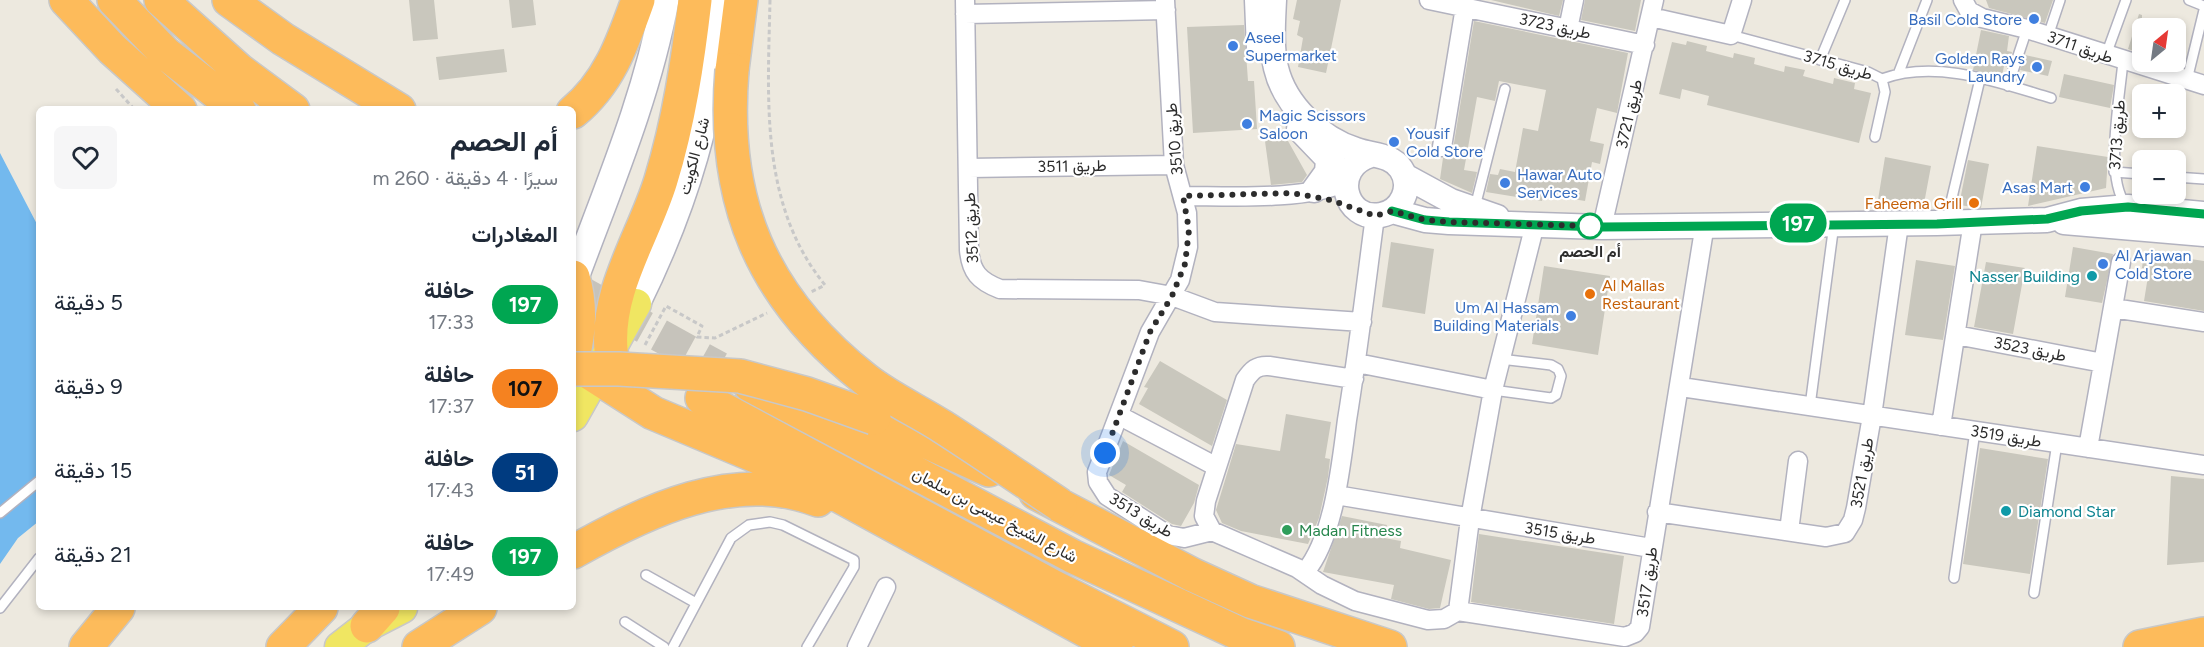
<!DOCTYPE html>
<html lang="ar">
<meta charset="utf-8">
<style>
:root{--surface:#fff;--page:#f6f6f7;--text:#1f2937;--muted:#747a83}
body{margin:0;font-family:Figtree,Vazirmatn,sans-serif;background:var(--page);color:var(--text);direction:rtl;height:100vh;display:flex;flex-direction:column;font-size:22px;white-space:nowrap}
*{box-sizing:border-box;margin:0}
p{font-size:20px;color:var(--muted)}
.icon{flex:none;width:33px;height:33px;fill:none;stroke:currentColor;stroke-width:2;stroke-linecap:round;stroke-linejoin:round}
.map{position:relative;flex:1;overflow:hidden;direction:ltr}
.panel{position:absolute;left:36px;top:106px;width:540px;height:504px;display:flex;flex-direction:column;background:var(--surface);border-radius:9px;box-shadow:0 3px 9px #0003;direction:rtl}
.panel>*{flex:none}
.badge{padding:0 12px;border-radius:20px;font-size:21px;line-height:39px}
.needle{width:39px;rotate:29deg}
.tools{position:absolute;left:2132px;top:18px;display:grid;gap:12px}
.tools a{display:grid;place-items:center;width:54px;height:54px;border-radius:9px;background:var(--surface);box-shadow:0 3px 9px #0003;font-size:30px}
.you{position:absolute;width:30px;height:30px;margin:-15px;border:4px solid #fff;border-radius:50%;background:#1a73e8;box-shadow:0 0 0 9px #1a73e833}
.map>.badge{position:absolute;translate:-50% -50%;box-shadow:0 0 0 3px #fff}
h2{padding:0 18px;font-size:22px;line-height:54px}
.round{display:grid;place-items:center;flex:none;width:63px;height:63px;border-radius:9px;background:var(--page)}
.overview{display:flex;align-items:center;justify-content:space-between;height:102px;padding:0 18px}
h1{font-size:28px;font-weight:700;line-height:45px}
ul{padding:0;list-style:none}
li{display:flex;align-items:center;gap:18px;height:84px;padding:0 18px}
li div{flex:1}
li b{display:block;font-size:22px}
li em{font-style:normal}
li .badge{min-width:66px;font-weight:700;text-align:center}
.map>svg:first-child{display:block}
.water{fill:#73b9ee}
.building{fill:#c9c7bd}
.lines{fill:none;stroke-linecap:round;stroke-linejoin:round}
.motorway-tunnel{stroke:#c6c3bb;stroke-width:33;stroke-dasharray:33 16;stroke-linecap:butt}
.service-casing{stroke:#b2b2bf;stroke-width:12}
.minor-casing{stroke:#b2b2bf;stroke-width:21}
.tertiary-casing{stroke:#b2b2bf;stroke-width:27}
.secondary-casing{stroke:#b2b2bf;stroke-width:30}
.primary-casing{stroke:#c8c8c8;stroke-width:33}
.motorway-casing{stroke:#c8c8c8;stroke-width:36}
.path{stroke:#c8c8c8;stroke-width:3;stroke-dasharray:4.5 3;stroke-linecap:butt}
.service{stroke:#fff;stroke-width:9}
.minor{stroke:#fff;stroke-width:18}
.tertiary{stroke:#fff;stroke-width:24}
.secondary{stroke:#fff;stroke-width:27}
.primary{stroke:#f0e662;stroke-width:30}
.motorway{stroke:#fdbb5b;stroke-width:33}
.motorway-bridge-casing{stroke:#c8c8c8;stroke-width:36;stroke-linecap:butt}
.motorway-bridge{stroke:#fdbb5b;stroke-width:33}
.line-casing{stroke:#fff;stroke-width:14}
.line{stroke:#00a651;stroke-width:9}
.walk{stroke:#2c2c2c;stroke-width:6;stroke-dasharray:0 10.8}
.shop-dot{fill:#3f7fe0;stroke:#fff;stroke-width:2}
.food-dot{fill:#e8710a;stroke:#fff;stroke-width:2}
.stop-dot{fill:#fff;stroke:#00a651;stroke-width:3}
.culture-dot{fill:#0f9aa8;stroke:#fff;stroke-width:2}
.leisure-dot{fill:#2e9e5b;stroke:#fff;stroke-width:2}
.labels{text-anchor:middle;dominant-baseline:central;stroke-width:4.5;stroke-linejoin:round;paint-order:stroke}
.shop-label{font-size:16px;fill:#366cbe;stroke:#fff;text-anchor:start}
.street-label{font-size:16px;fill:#2c2c2c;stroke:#fff}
.food-label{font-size:16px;fill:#c56008;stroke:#fff;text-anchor:end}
.stop-label{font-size:16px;font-weight:bold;fill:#2c2c2c;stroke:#fff}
.culture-label{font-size:16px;fill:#0d838f;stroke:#fff;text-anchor:end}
.leisure-label{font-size:16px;fill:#27864d;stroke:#fff;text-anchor:start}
</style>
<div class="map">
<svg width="2204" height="647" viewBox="0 0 2204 647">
<rect width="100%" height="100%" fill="#ede9df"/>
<path class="water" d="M0,153L39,228V521L18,538L0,564Z"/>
<path class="building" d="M409,0H434L438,39L413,41Z
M509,0H533L536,25L512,28Z
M1297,0H1341L1326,73L1298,67L1303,38L1297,35L1300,21L1293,19Z
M1491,0H1563L1559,16Z
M1585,0H1641L1635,31L1581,20Z
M1986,0H2053L2045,23L1989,8Z
M2139,14L2142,15V54L2128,49Z
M1474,21L1628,53L1617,113L1597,108L1590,141L1604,144L1600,164L1592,162L1585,201L1543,194L1542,201L1486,192L1490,174L1498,175L1500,169L1515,172L1523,128L1538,131L1546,90L1499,81L1495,101L1477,97L1464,170L1477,172L1472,193L1440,179L1443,158L1450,155L1453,149Z
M1244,25L1248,81H1254L1257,129L1193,133L1187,27Z
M1981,30L2009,36L2007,51L2012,52L2007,67L2004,66L2002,76L1973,70Z
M1687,41L1707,46L1706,51L1733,58L1734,53L1755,58L1754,64L1784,72L1785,66L1805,70L1803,76L1833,84L1834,78L1855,83L1854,89L1871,93L1859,143L1707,105L1709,96L1682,89L1680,99L1659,94L1672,42L1686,45Z
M504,49L507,72L439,80L436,57Z
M2025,55L2052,61L2048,76L2020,70Z
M2064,74L2114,85L2110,108L2059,97Z
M1283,132L1307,175L1302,182L1271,185L1264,134Z
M2037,146L2108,157L2106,188L2028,206Z
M1885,157L1931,166L1923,209L1903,207L1895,209L1877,206Z
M1968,160L1989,164L1981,208L1959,205Z
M1391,242L1434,249L1425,314L1382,307Z
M2073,247L2113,254L2102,303L2065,297Z
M2144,252L2204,261V311L2144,301L2149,270L2142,268Z
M1916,260L1955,266L1943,340L1905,335Z
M1986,262L2025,268L2013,334L1974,327Z
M1544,266L1610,276L1598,355L1532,344Z
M1160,361L1227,400L1212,446L1139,404L1148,388L1144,387Z
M1286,414L1331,422L1325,458L1330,459L1328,477L1319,518L1308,544L1241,531L1222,523L1216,510L1236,444L1280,451Z
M1123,441L1199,485L1194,503L1181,526L1172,524L1122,492L1126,485L1109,475Z
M1980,448L2048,459L2030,574L1963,564Z
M2171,476L2204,479V562L2167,565Z
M1342,516L1387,525L1384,538L1401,541L1400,548L1451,560L1440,608L1429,609L1391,599L1394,585L1323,572Z
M1479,534L1624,556L1614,624L1471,602Z"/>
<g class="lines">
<path class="motorway-tunnel" d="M573,288L719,368"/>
<g class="service-casing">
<path id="service" d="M2189,0L2204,6
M1731,35L1868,72L1882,79
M2048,36L2060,0
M2106,55L2126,0
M1820,60L1845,0
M2123,61C2120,97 2104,177 2126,205
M1899,72L1927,0
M1882,79C1936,59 1997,82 2051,98
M2187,80L2204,10
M2008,86L2027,29
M1875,137L1885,92L1882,79
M2114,172L2142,174
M2175,177L2204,179
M1475,207L1505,89
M1946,223L1980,79
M1493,390L1551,398L1556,395L1561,376L1558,369L1551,365L1500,359
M1810,406L1834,224
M0,513L39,481
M646,575L696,603
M1954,578L1975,431
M2034,593L2057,443
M0,608L39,558
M625,622L664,647
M673,647L731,538L749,525L770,522L783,525L854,560V567L807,647"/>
</g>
<g class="minor-casing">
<path id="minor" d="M965,0L969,250C971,272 979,281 1000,289L1139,290L1172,296L1215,312L1362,322
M1165,0L1174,165L1187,213L1188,247L1180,280L1150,332L1097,472L1098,482L1107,496L1168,535L1184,538L1212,531
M1429,0L1645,45
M1963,0L1969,11L1982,18L2027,29L2204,85
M965,14L1166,10
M1651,17L1731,35L1742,0
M1568,29L1574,0
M1442,147L1465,7
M969,168L1174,165
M1183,196C1228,196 1305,201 1345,182
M1602,227L1654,0
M2113,308L2204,322
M1956,335L2103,363
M1357,363L1493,390
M1354,379L1269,366C1257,365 1252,370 1245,380L1206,501L1204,516L1212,531L1297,568L1322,585L1355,601L1428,620L1444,619L1458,611L1625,637L1635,633L1640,627L1705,224
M1681,387L2204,465
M1120,416L1217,467
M1941,426L1973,222
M2088,448L2121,262
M1336,495L1651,548
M1657,512L1826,537L1845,533L1853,520L1856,508L1872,416L1899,224
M1789,531L1798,461
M1305,572C1334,538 1341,465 1347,420C1358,352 1366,284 1375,216
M1458,611L1470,519L1493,390L1535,224
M857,647L886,587"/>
</g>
<g class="tertiary-casing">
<path id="tertiary" d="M1257,0L1259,49
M1274,0C1273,22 1271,47 1276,68C1285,106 1321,139 1356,150C1372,156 1391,154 1401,169C1413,187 1402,211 1381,215C1344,222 1330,167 1371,155
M1299,129L1346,178
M1405,176L1451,201L1497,217
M1314,190L1327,172L1328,160
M1392,211L1425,220L1449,222L1602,227L1937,223L2047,220L2081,211L2128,207L2204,214
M2064,222L2204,234"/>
</g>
<g class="secondary-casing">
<path id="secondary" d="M574,280C608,188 647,97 665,0
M636,304C686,203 712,112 723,0"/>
</g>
<g class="primary-casing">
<path id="primary" d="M573,416L636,304
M340,647L367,626L402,608"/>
</g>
<g class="motorway-casing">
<path id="motorway" d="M66,0L112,49L180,110
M114,0L165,53L239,110
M161,0L239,70L293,110
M229,0L283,39L399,110
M732,70L741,0
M573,112C609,83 623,42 638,0
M573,277C581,304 580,330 573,357
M573,362L653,413L801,475L1116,647
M750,385L1072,556L1240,634L1278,647
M620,391C617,378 612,364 611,350C606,289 644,236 661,180C679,121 688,61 695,0
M702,398L1054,587L1172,647
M874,418L989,470
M1036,493L1193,575L1250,601L1390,647
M573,552C646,511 734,468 818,500
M367,626L383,608
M86,647L118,608
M283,647L321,608
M419,647L480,608
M2140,647L2204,634"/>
</g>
<path class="path" d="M770,0C768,98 759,204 825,285L811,292
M116,89L135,110
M645,345L666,306L702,326L697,337L715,338L767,313"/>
<use href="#service" class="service"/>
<use href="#minor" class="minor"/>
<use href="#tertiary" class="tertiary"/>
<use href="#secondary" class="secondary"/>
<use href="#primary" class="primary"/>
<use href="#motorway" class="motorway"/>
<g class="motorway-bridge-casing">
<path id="motorway-bridge" d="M732,70C721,201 761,297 865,379C889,398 918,411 943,427C982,452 1021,479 1060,505
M573,369H619L740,376L807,394L874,418"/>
</g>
<use href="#motorway-bridge" class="motorway-bridge"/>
</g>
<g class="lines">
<g class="line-casing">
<path id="line" d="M1392,211L1425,220L1449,222L1602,227L1937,224L2047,219L2081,211L2128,207L2204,214"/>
</g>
<use href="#line" class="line"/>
<path class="walk" d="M1105,453L1150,332L1172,296L1185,264L1189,230L1183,196L1292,193L1331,200L1375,216L1392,211L1425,220L1449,222L1590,226"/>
</g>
<g class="shop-dot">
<circle cx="2034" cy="19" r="6"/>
<circle cx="1233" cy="46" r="6"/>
<circle cx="2037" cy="67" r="6"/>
<circle cx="1247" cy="124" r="6"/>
<circle cx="1394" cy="142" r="6"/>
<circle cx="1505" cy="183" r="6"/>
<circle cx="2085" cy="187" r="6"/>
<circle cx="2103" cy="264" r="6"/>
<circle cx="1571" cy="316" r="6"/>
</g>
<g class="food-dot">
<circle cx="1974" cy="203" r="6"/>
<circle cx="1590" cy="294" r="6"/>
</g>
<circle class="stop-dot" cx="1590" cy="226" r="12"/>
<g class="culture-dot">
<circle cx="2092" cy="276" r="6"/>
<circle cx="2006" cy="511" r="6"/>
</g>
<circle class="leisure-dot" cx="1287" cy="530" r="6"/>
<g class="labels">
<g class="shop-label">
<text x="2022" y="19" text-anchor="end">Basil Cold Store</text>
<text x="1245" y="37">Aseel<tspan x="1245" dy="18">Supermarket</tspan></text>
<text x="2025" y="58" text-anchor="end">Golden Rays<tspan x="2025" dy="18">Laundry</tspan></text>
<text x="1259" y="115">Magic Scissors<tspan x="1259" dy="18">Saloon</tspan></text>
<text x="1406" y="133">Yousif<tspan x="1406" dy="18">Cold Store</tspan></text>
<text x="1517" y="174">Hawar Auto<tspan x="1517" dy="18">Services</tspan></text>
<text x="2073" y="187" text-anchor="end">Asas Mart</text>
<text x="2115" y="255">Al Arjawan<tspan x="2115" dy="18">Cold Store</tspan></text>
<text x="1559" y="307" text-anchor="end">Um Al Hassam<tspan x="1559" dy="18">Building Materials</tspan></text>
</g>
<g class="street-label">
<text transform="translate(1555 26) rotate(12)">طريق 3723</text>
<text transform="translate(2080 47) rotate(19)">طريق 3711</text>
<text transform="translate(1838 65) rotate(16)">طريق 3715</text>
<text transform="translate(1629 114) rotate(-77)">طريق 3721</text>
<text transform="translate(2117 135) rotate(-86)">طريق 3713</text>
<text transform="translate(1174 139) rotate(-95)">طريق 3510</text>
<text transform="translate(694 156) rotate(-75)">شارع الكويت</text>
<text transform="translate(1072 166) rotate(-1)">طريق 3511</text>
<text transform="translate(971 228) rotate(-93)">طريق 3512</text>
<text transform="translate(2030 349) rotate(11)">طريق 3523</text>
<text transform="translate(2006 436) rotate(9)">طريق 3519</text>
<text transform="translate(1862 473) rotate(-80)">طريق 3521</text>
<text transform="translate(995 515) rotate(28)">شارع الشيخ عيسى بن سلمان</text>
<text transform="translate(1141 515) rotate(31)">طريق 3513</text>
<text transform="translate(1560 533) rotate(9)">طريق 3515</text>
<text transform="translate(1647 582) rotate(-82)">طريق 3517</text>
</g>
<g class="food-label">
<text x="1962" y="203">Faheema Grill</text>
<text x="1602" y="285" text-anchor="start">Al Mallas<tspan x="1602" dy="18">Restaurant</tspan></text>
</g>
<g class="stop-label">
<text x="1590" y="251">أم الحصم</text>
</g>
<g class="culture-label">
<text x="2080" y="276">Nasser Building</text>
<text x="2018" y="511" text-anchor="start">Diamond Star</text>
</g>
<g class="leisure-label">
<text x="1299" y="530">Madan Fitness</text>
</g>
</g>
</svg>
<div class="tools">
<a><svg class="needle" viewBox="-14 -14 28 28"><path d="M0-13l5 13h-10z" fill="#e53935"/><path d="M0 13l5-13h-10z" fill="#747a83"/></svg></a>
<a>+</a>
<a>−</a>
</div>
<div class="you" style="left:1105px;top:453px"></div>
<b class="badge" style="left:1798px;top:223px;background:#00a651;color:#fff">197</b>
<section class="panel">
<div class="overview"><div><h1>أم الحصم</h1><p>سيرًا · 4 دقيقة · 260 m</p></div><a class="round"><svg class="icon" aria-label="heart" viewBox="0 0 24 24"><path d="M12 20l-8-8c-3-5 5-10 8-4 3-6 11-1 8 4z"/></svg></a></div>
<h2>المغادرات</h2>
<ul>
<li><span class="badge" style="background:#00a651;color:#fff">197</span><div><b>حافلة</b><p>17:33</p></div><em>5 دقيقة</em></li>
<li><span class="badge" style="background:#f58220;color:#111">107</span><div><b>حافلة</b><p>17:37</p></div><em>9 دقيقة</em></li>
<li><span class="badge" style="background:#003b80;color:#fff">51</span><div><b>حافلة</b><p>17:43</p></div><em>15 دقيقة</em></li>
<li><span class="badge" style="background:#00a651;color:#fff">197</span><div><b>حافلة</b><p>17:49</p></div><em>21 دقيقة</em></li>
</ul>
</section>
</div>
